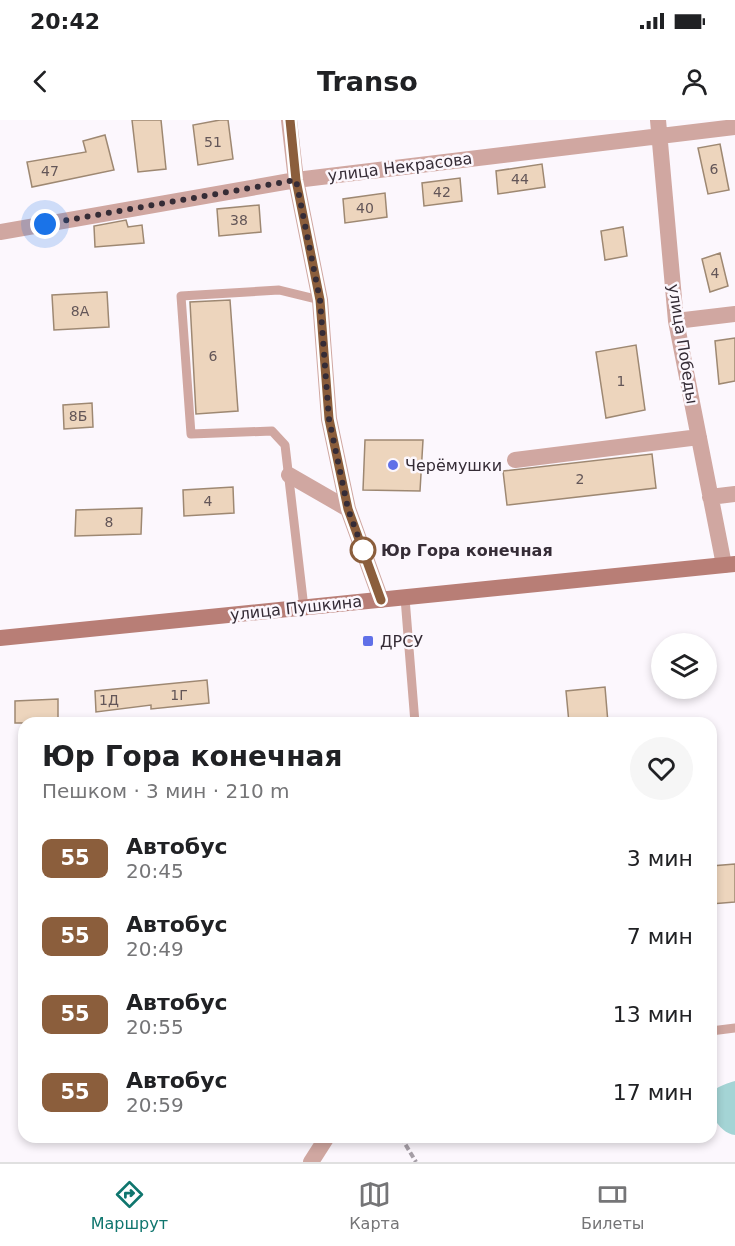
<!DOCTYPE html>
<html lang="ru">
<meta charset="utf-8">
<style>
:root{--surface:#fff;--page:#f6f6f6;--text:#202124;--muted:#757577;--line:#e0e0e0;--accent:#0f766e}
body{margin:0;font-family:"DejaVu Sans",sans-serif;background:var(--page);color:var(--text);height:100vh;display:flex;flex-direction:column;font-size:22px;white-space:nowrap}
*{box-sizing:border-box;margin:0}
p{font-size:20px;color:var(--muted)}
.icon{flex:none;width:33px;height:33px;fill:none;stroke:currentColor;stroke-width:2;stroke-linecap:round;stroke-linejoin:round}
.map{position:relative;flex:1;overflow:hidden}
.details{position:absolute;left:18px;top:597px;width:699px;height:426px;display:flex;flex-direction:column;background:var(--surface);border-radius:18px;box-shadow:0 3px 9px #0003}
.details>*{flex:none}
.badge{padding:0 12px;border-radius:9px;font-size:21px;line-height:39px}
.buttons{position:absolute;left:651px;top:513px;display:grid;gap:12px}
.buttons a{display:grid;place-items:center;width:66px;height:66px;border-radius:50%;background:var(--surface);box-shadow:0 3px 9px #0003;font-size:30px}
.you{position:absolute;width:30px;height:30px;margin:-15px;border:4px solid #fff;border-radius:50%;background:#1a73e8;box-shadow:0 0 0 9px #1a73e833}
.map>.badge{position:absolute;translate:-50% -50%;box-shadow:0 0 0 3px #fff}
.round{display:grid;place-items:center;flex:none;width:63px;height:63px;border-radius:32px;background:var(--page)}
.head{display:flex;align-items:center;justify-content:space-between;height:102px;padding:0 24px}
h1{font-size:28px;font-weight:700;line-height:45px}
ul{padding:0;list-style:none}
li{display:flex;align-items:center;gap:18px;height:78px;padding:0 24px}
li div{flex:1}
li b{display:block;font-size:22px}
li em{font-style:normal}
li .badge{min-width:66px;font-weight:700;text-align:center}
.status{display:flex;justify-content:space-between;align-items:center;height:42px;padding:0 30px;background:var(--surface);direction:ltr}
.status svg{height:16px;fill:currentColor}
header{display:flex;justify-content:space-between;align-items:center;height:78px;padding:0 24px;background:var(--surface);font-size:27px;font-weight:700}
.dock{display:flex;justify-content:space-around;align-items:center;height:84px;border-top:2px solid var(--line);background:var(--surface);font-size:16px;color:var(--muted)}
.dock a{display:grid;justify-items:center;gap:3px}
.dock .current{color:var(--accent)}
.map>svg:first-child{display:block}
.water{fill:#a4d4d5}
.building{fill:#edd5bd;stroke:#9e8872;stroke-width:1.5}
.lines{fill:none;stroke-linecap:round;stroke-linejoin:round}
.path{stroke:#a59ea6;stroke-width:4;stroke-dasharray:6 3;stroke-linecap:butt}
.service{stroke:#d0a7a1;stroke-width:9}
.minor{stroke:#d0a7a1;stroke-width:16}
.secondary{stroke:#b87e76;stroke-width:16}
.line-casing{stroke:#fff;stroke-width:14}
.line{stroke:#8b5e3c;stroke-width:9}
.walk{stroke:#352c36;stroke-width:6;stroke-dasharray:0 10.8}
.poi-dot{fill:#6070e8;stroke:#fcf7fd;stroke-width:2}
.stop-dot{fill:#fff;stroke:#8b5e3c;stroke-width:3}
.labels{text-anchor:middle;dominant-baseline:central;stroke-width:5;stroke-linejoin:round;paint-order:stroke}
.number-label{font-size:14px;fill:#635658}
.street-label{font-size:16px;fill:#352c36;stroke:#fcf7fd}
.poi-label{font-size:16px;fill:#352c36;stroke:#fcf7fd;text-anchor:start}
.stop-label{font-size:16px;font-weight:bold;fill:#352c36;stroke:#fcf7fd;text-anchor:start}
</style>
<div class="status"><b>20:42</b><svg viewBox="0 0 49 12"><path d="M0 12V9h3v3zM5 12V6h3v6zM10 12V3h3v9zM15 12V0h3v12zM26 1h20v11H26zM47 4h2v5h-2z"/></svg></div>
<header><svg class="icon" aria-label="back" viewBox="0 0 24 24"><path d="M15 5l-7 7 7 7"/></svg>Transo<svg class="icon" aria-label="person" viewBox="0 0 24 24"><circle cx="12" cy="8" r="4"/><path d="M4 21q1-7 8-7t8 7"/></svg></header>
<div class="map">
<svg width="735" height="1042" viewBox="0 0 735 1042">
<rect width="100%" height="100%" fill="#fcf7fd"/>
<path class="water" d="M735,961V1015C719,1014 701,984 714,971C718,966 728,963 735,961Z"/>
<path class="building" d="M132,0H161L166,49L138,52Z
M220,0H228L233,39L198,45L193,5Z
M105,15L114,50L32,67L27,42L86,32L83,21Z
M720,24L729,70L708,74L698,28Z
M542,44L545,67L498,74L496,51Z
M460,58L462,81L424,86L422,63Z
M385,73L387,97L345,103L343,79Z
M259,85L261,112L219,116L217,89Z
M126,100L128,107L142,105L144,123L95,127L94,106Z
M623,107L627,136L605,140L601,111Z
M720,133L728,166L710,172L702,139Z
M107,172L109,207L54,210L52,175Z
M230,180L238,291L196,294L190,182Z
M735,218V261L719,264L715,221Z
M636,225L645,290L606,298L596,232Z
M92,283L93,307L64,309L63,285Z
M365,320H423L420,371L363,370Z
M652,334L656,368L507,385L503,351Z
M233,367L234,393L184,396L183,370Z
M142,388L141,414L75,416L76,390Z
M207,560L209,583L151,589V585L96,592L95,571Z
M605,567L608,603H569L566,571Z
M58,579V603H15V581Z
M735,744V782L711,784V746Z"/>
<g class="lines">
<path class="path" d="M401,1017L416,1042"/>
<path class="service" d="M405,478L415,603
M304,488L285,325L272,311L191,314L181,176L279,170L320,180
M711,911L735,908"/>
<path class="minor" d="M289,0L296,60L320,180L329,299L348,389L381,480
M658,0L676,201L724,445
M0,112L296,60L735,7
M676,201L735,194
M515,340L699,317
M289,355L348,389
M710,377L735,374
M311,1042L327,1017"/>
<path class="secondary" d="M0,518L735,444"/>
</g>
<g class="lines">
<g class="line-casing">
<path id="line" d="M290,0L296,60L320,180L329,299L348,389L381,480"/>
</g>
<use href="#line" class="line"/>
<path class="walk" d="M45,104L296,60L320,180L329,299L348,389L363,430"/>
</g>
<g class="poi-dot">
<circle cx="393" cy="345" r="6"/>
<rect x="362" y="515" width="12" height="12" rx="3"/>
</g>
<circle class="stop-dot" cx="363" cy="430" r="12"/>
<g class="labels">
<g class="number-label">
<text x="213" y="22">51</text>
<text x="714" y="49">6</text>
<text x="50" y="51">47</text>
<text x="520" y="59">44</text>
<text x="442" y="72">42</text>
<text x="365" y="88">40</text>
<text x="239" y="100">38</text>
<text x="715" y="153">4</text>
<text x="80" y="191">8А</text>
<text x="213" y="236">6</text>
<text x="621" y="261">1</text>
<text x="78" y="296">8Б</text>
<text x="580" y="359">2</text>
<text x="208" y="381">4</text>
<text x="109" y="402">8</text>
<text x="179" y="575">1Г</text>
<text x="109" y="580">1Д</text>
</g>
<g class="street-label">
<text transform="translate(400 47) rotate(-7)">улица Некрасова</text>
<text transform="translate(683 224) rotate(81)">улица Победы</text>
<text transform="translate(296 488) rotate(-6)">улица Пушкина</text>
</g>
<g class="poi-label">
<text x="405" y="345">Черёмушки</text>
<text x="380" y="521">ДРСУ</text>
</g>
<g class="stop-label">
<text x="381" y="430">Юр Гора конечная</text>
</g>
</g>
</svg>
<div class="buttons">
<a><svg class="icon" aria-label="layers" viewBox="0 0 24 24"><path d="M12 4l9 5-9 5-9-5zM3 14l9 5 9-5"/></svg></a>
</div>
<div class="you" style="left:45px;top:104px"></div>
<section class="details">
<div class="head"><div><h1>Юр Гора конечная</h1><p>Пешком · 3 мин · 210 m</p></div><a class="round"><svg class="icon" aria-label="heart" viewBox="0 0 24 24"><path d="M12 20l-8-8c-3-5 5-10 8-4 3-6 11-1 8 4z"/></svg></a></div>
<ul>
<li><span class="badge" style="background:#8b5e3c;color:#fff">55</span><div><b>Автобус</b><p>20:45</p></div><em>3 мин</em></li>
<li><span class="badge" style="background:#8b5e3c;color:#fff">55</span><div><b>Автобус</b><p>20:49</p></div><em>7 мин</em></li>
<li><span class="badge" style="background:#8b5e3c;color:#fff">55</span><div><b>Автобус</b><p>20:55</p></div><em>13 мин</em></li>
<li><span class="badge" style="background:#8b5e3c;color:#fff">55</span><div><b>Автобус</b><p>20:59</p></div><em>17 мин</em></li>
</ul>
</section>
</div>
<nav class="dock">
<a class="current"><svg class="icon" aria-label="directions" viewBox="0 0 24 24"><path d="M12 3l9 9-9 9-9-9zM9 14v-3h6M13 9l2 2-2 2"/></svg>Маршрут</a>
<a><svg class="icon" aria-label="map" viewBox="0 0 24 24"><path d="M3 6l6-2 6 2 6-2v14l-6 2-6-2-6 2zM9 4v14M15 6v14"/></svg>Карта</a>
<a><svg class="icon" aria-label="tickets" viewBox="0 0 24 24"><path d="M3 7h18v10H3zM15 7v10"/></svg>Билеты</a>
</nav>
